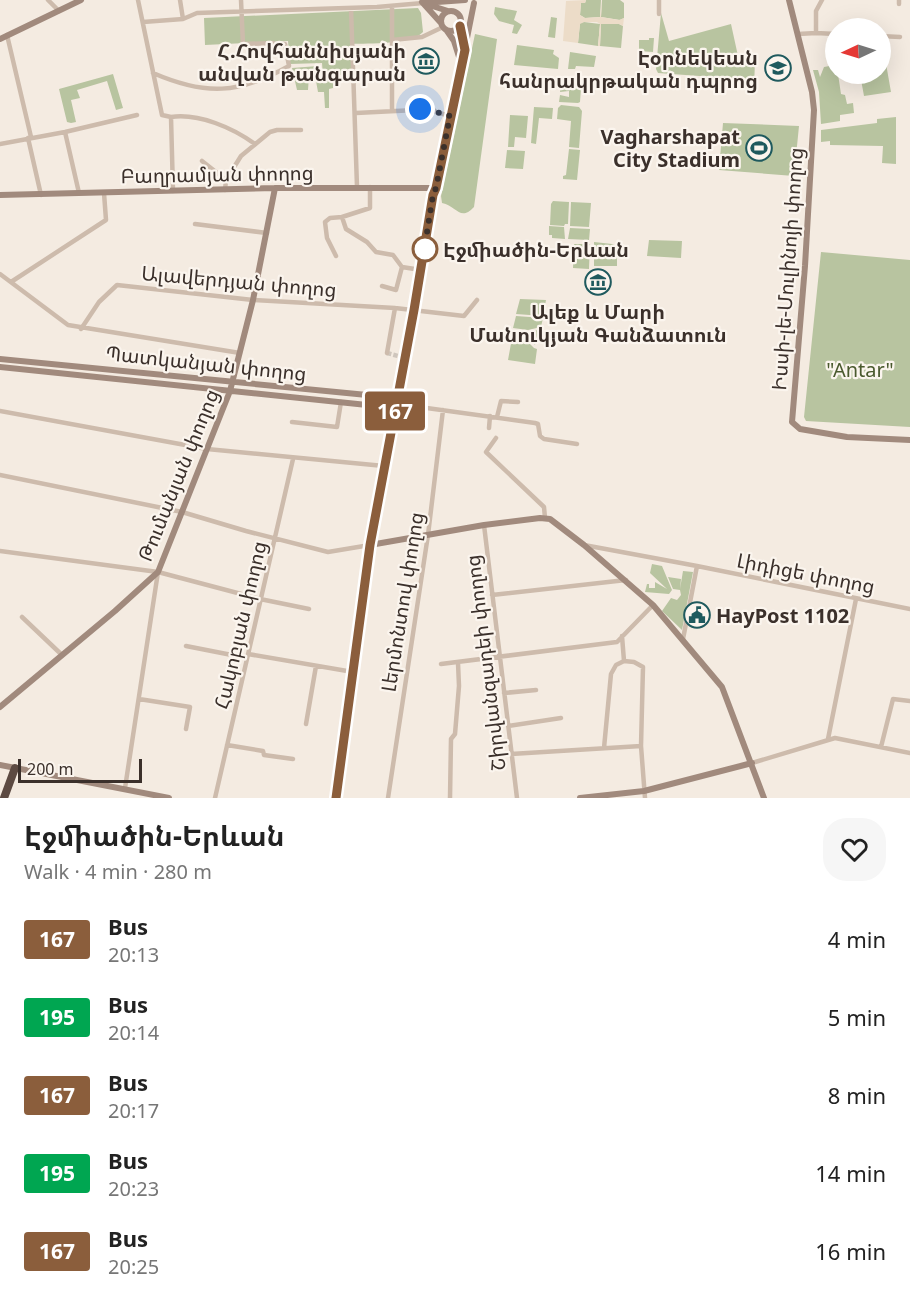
<!DOCTYPE html>
<meta charset="utf-8">
<style>
:root{--surface:#fff;--page:#f6f6f6;--text:#222;--muted:#767676}
body{margin:0;font-family:"Noto Sans","Noto Sans Armenian",sans-serif;background:var(--page);color:var(--text);height:100vh;display:flex;flex-direction:column;font-size:22px;white-space:nowrap}
*{box-sizing:border-box;margin:0}
p{font-size:20px;color:var(--muted)}
.icon{flex:none;width:33px;height:33px;fill:none;stroke:currentColor;stroke-width:2;stroke-linecap:round;stroke-linejoin:round}
.map{position:relative;height:798px;overflow:hidden}
.details{display:flex;flex-direction:column;background:var(--surface);flex:1}
.details>*{flex:none}
.badge{padding:0 12px;border-radius:4px;font-size:21px;line-height:39px}
.needle{width:39px;rotate:266deg}
.controls{position:absolute;left:825px;top:18px;display:grid;gap:12px}
.controls a{display:grid;place-items:center;width:66px;height:66px;border-radius:50%;background:var(--surface);box-shadow:0 6px 24px #0002;font-size:30px}
.scale{position:absolute;left:18px;bottom:15px;width:124px;box-sizing:border-box;padding-left:6px;border:3px solid #3b302b;border-top:0;font-size:16px;line-height:21px;white-space:nowrap;color:#3b302b;-webkit-text-stroke:4px #fbf5ee;paint-order:stroke}
.you{position:absolute;width:30px;height:30px;margin:-15px;border:4px solid #fff;border-radius:50%;background:#1a73e8;box-shadow:0 0 0 9px #1a73e833}
.map>.badge{position:absolute;translate:-50% -50%;box-shadow:0 0 0 3px #fff}
.round{display:grid;place-items:center;flex:none;width:63px;height:63px;border-radius:24px;background:var(--page)}
.summary{display:flex;align-items:center;justify-content:space-between;height:102px;padding:0 24px}
h1{font-size:28px;font-weight:700;line-height:45px}
ul{padding:0;list-style:none}
li{display:flex;align-items:center;gap:18px;height:78px;padding:0 24px}
li div{flex:1}
li b{display:block;font-size:22px}
li em{font-style:normal}
li .badge{min-width:66px;font-weight:700;text-align:center}
.map>svg:first-child{display:block}
.green{fill:#b8c4a0}
.plaza{fill:#ecdcc8}
.lines{fill:none;stroke-linecap:round;stroke-linejoin:round}
.street-tunnel{stroke:#cfc6bd;stroke-width:4.5;stroke-dasharray:4.5 2;stroke-linecap:butt}
.street{stroke:#cdbbac;stroke-width:4.5}
.secondary{stroke:#a18a7d;stroke-width:6}
.highway{stroke:#5c4a42;stroke-width:8}
.line-casing{stroke:#fff;stroke-width:14}
.line{stroke:#8b5e3c;stroke-width:9}
.walk{stroke:#3b302b;stroke-width:6;stroke-dasharray:0 10.8}
.stop-dot{fill:#fff;stroke:#8b5e3c;stroke-width:3}
.labels{text-anchor:middle;dominant-baseline:central;stroke-width:4.5;stroke-linejoin:round;paint-order:stroke}
.poi-label{font-size:20px;font-weight:bold;fill:#3b302b;stroke:#fbf5ee;text-anchor:end}
.street-label{font-size:20px;fill:#3b302b;stroke:#fbf5ee}
.stop-label{font-size:20px;font-weight:bold;fill:#3b302b;stroke:#fbf5ee;text-anchor:start}
.park-label{font-size:20px;fill:#4a5a2e;stroke:#fbf5ee}
</style>
<div class="map">
<svg width="910" height="798" viewBox="0 0 910 798">
<rect width="100%" height="100%" fill="#f4ebe1"/>
<path class="green" d="M586,0H601L600,17L585,18L580,15L581,3H585Z
M602,0H620L624,3V18L620,20L601,17Z
M495,7L517,11L514,20L522,25L517,34L512,33L514,25L499,21L494,14Z
M418,8L421,13L423,32C411,45 369,43 351,44L353,74L323,76L322,63L290,64L288,41L205,45L204,18Z
M661,13L669,41L731,24L738,56L755,60L754,89L713,85V77L658,73L656,69Z
M551,17L557,18L555,38L548,37Z
M584,22L600,24L598,46L578,43L580,23Z
M603,23L619,24L623,26L621,48L600,46L601,24Z
M475,34L497,39L474,207C460,222 457,206 442,203L441,196Z
M649,38H654L653,52L639,51V40H649Z
M517,45L554,50L553,54L559,58L558,69L514,65Z
M570,52L596,56L594,67L576,66L575,69H568Z
M885,58L891,92L864,96L860,74H880L881,59Z
M835,65L836,74H838L841,94L845,95L847,104L853,103L854,113L840,115V121L821,124L819,92L813,70H818L820,77L824,67Z
M318,66V76H309L308,90H297L292,68Z
M113,74L123,108L116,110L107,81L77,90L80,98L71,100L76,122L71,123L67,122L59,89Z
M333,79V88L329,89V108H325L324,92H318L316,81Z
M561,86L581,88L580,102L578,103L559,102L560,95L569,97V91L560,92Z
M561,105L579,107L582,111L579,148L569,147L571,121L557,119L558,108Z
M534,107L553,108L552,119L539,118L536,144L531,143Z
M510,115L528,116L526,138L515,137L514,147H508Z
M896,117V164L882,163L883,146L830,145V141L821,142V130L877,123V119Z
M723,123L799,126L794,176L719,170Z
M569,149L580,150L577,180L563,179V176L566,175Z
M507,150L525,151L523,169L505,168Z
M553,201L569,202L568,224H565L564,226L550,225L551,204Z
M571,202L591,203L589,227L570,226Z
M549,226L564,227L565,239L552,238V235H549Z
M570,228L590,229L589,240L568,239Z
M649,240L682,241L681,258L647,256Z
M594,242L612,244L617,246V266H594Z
M574,244H590L589,269L573,268Z
M821,252L910,260V427L806,421L804,417Z
M520,299L546,300L543,316L516,314Z
M516,316L543,318L541,327L528,330L513,328Z
M538,330L535,345L528,338L519,337L520,331L528,332Z
M512,338L526,340L534,348L537,349L535,364L508,360Z
M652,564L662,566L672,590L669,594L645,592L647,584H649V588H655V582L667,589L650,573Z
M683,571L693,572L682,630L662,611L671,598L677,600L681,595L680,590L673,589L668,577L681,579L680,589Z"/>
<path class="plaza" d="M586,0L585,3H581L580,15L585,18L600,17L602,0L601,17L619,20L624,18L623,26L619,24H601L600,46H598L600,24L597,22H584L580,24L578,43L563,41L566,1Z"/>
<g class="lines">
<path class="street-tunnel" d="M387,353L398,356"/>
<path class="street" d="M48,0L59,11
M138,0L162,115L171,117L173,191
M180,0L183,19
M899,0V4
M392,6V111
M351,8L357,187
M659,14V0
M143,22L183,19L197,13L377,7L423,3
M816,33L836,34
M798,34L816,33V11L822,0
M7,35L31,137
M880,36L900,37
M392,40L422,37L443,27
M153,73C206,96 239,94 289,66L285,44H275L273,43L243,44L241,0
M356,113L416,110L429,106L436,112L450,116
M171,117C199,113 233,128 255,144
M65,132L79,193
M28,138L41,195
M0,144L65,132L137,115
M202,161L226,180
M225,190L226,180L241,156L270,132L277,130H301
M342,217L346,229L367,242L376,252L393,255L402,267L421,270
M195,224L267,233
M336,256L327,238L325,222L330,218L342,217L370,208V187
M0,274L68,325L240,353
M11,282L106,220L104,193
M382,286L396,290L402,267
M81,329L99,302L117,285L253,300L395,308L464,316L477,300
M387,353L395,308
M396,408L405,405L535,423L538,424L540,436L544,439L577,444
M0,411L207,449L384,466
M497,417L501,401L518,402
M292,422L337,427L341,402
M489,428L490,416
M496,438L486,452L544,507L545,518
M0,475L182,512L246,531L328,552L370,545
M484,525L517,798
M584,545L697,566L683,639
M0,551L158,572L260,599L309,609
M697,566L910,609
M492,595L626,580
M22,617L62,655
M186,646L247,658
M248,654L353,672
M624,661L634,662L643,667L641,746L645,798
M441,664L617,642L653,605
M504,693L536,690
M139,699L190,707L186,729
M306,724L316,666
M508,726L561,718
M828,739L856,599
M227,745L263,751L264,755L293,759
M881,747L893,699L910,701
M604,748L611,674L616,665L624,661L622,636
M511,754L641,746
M752,763L835,738L910,753
M125,788L158,572
M215,798L293,459
M388,798L428,535L443,410
M450,798L451,739L455,734L459,686L458,663"/>
<path class="secondary" d="M789,0L812,92L814,110L805,266L792,422L800,429L847,437L910,440
M422,2L441,23
M423,3L465,0
M426,4L448,11
M441 21a10 10 0 1 1 20 0a10 10 0 1 1-20 0Z
M447,31L454,41L461,63
M0,39L81,0
M466,43L474,3
M0,195L275,188H436
M0,359L398,398
M0,367L396,408
M370,545L484,525L540,518L550,519L584,545L653,605L722,687L764,798
M0,707L115,611L158,572L230,391L253,300L275,188
M0,765L169,798
M336,798C348,705 359,611 375,518C393,410 416,303 433,194L436,188L465,50L460,26
M580,798L644,791L752,763"/>
<path class="highway" d="M4,798L15,768"/>
</g>
<g class="lines">
<g class="line-casing">
<path id="line" d="M336,798L370,545L414,310L433,195L436,188L465,50L460,26"/>
</g>
<use href="#line" class="line"/>
<path class="walk" d="M420,109L429,106L436,112L450,116L436,188L433,195L424,251L425,249"/>
</g>
<defs>
<g id="museum-ring" transform="scale(1.35)"><circle r="9.5" fill="#fbf5ee" stroke="#1f5a5e" stroke-width="1.5"/><path d="M0-6L6-3V-2H-6V-3ZM-5-1h2V3h-2ZM-1-1h2V3h-2ZM3-1h2V3H3ZM-6 4H6V6H-6Z" fill="#1f5a5e"/></g>
<g id="school-ring" transform="scale(1.35)"><circle r="9.5" fill="#fbf5ee" stroke="#1f5a5e" stroke-width="1.5"/><path d="M0-5L7-2L0 1L-7-2ZM-4 1L0 2.5L4 1V4Q0 6-4 4Z" fill="#1f5a5e"/></g>
<g id="stadium-ring" transform="scale(1.35)"><circle r="9.5" fill="#fbf5ee" stroke="#1f5a5e" stroke-width="1.5"/><path d="M0-5a6.5 5 0 1 0 0 10a6.5 5 0 1 0 0-10ZM-3.5-1.8h7v3.6h-7Z" fill="#1f5a5e"/></g>
<g id="civic-ring" transform="scale(1.35)"><circle r="9.5" fill="#fbf5ee" stroke="#1f5a5e" stroke-width="1.5"/><path d="M-.6-6.5H3V-4.5H.6V-3L4-1V1h2V6H-6V1h2V-1L-.6-3ZM-1.2 2.5V6h2.4V2.5Z" fill="#1f5a5e"/></g>
</defs>
<g fill-rule="evenodd">
<use href="#museum-ring" x="426" y="61"/>
<use href="#school-ring" x="778" y="68"/>
<use href="#stadium-ring" x="759" y="148"/>
<use href="#museum-ring" x="598" y="282"/>
<use href="#civic-ring" x="697" y="615"/>
</g>
<circle class="stop-dot" cx="425" cy="249" r="12"/>
<g class="labels">
<g class="poi-label">
<text x="406" y="50">Հ.Հովհաննիսյանի<tspan x="406" dy="23">անվան թանգարան</tspan></text>
<text x="758" y="57">Էօրնեկեան<tspan x="758" dy="23">հանրակրթական դպրոց</tspan></text>
<text x="740" y="136">Vagharshapat<tspan x="740" dy="23">City Stadium</tspan></text>
<text x="598" y="311" text-anchor="middle">Ալեք և Մարի<tspan x="598" dy="23">Մանուկյան Գանձատուն</tspan></text>
<text x="716" y="615" text-anchor="start">HayPost 1102</text>
</g>
<g class="street-label">
<text transform="translate(217 174) rotate(-1)">Բաղրամյան փողոց</text>
<text transform="translate(787 269) rotate(-86)">Իսսի-լե-Մուլինոյի փողոց</text>
<text transform="translate(239 281) rotate(5)">Ալավերդյան փողոց</text>
<text transform="translate(206 363) rotate(6)">Պատկանյան փողոց</text>
<text transform="translate(178 475) rotate(-68)">Թումանյան փողոց</text>
<text transform="translate(806 573) rotate(11)">Լիդիցե փողոց</text>
<text transform="translate(402 602) rotate(-81)">Լերմոնտով փողոց</text>
<text transform="translate(240 625) rotate(-77)">Հակոբյան փողոց</text>
<text transform="translate(485 663) rotate(-97)">Շիրվանզադեի փողոց</text>
</g>
<g class="stop-label">
<text x="443" y="249">Էջմիածին-Երևան</text>
</g>
<g class="park-label">
<text x="860" y="369">"Antar"</text>
</g>
</g>
</svg>
<div class="controls">
<a><svg class="needle" viewBox="-14 -14 28 28"><path d="M0-13l5 13h-10z" fill="#e53935"/><path d="M0 13l5-13h-10z" fill="#767676"/></svg></a>
</div>
<div class="scale">200 m</div>
<div class="you" style="left:420px;top:109px"></div>
<b class="badge" style="left:395px;top:411px;background:#8b5e3c;color:#fff">167</b>
</div>
<section class="details">
<div class="summary"><div><h1>Էջմիածին-Երևան</h1><p>Walk · 4 min · 280 m</p></div><a class="round"><svg class="icon" aria-label="heart" viewBox="0 0 24 24"><path d="M12 20l-8-8c-3-5 5-10 8-4 3-6 11-1 8 4z"/></svg></a></div>
<ul>
<li><span class="badge" style="background:#8b5e3c;color:#fff">167</span><div><b>Bus</b><p>20:13</p></div><em>4 min</em></li>
<li><span class="badge" style="background:#00a651;color:#fff">195</span><div><b>Bus</b><p>20:14</p></div><em>5 min</em></li>
<li><span class="badge" style="background:#8b5e3c;color:#fff">167</span><div><b>Bus</b><p>20:17</p></div><em>8 min</em></li>
<li><span class="badge" style="background:#00a651;color:#fff">195</span><div><b>Bus</b><p>20:23</p></div><em>14 min</em></li>
<li><span class="badge" style="background:#8b5e3c;color:#fff">167</span><div><b>Bus</b><p>20:25</p></div><em>16 min</em></li>
</ul>
</section>
